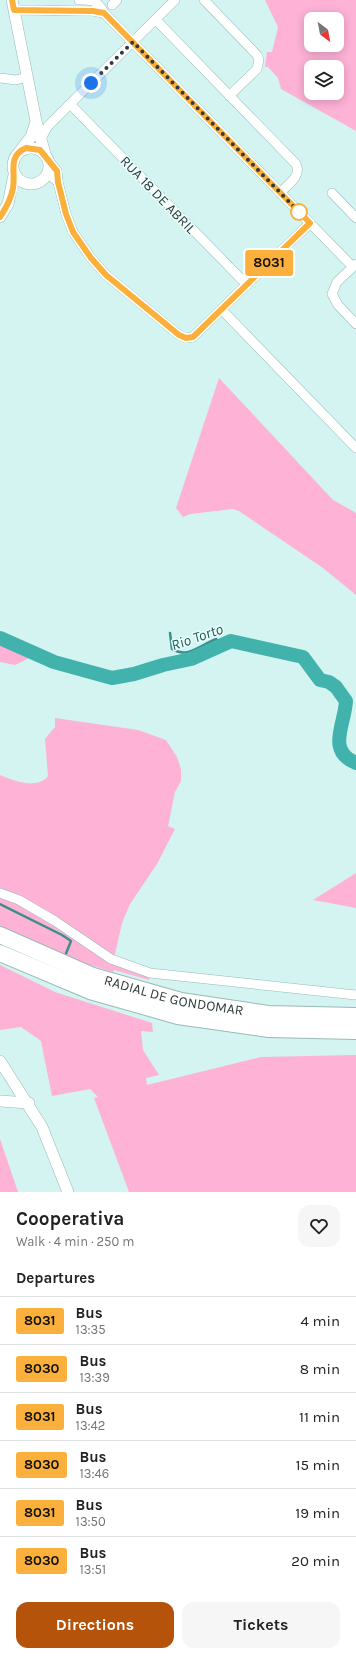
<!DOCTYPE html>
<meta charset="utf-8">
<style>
:root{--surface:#fff;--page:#f6f6f6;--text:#222;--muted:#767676;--line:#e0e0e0;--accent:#b45309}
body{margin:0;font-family:Karla,sans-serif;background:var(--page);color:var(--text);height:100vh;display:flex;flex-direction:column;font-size:15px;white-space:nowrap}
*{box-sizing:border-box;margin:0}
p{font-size:13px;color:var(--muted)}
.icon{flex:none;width:22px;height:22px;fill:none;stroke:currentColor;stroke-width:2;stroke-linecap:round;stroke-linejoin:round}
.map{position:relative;height:1192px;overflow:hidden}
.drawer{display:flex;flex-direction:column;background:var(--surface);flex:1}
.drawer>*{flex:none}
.badge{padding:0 8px;border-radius:3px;font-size:14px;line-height:26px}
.needle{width:26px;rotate:148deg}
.controls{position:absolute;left:304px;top:12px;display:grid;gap:8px}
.controls a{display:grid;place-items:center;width:40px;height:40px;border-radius:8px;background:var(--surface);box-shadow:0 2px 10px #0003;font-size:20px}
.you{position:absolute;width:20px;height:20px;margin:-10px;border:3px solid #fff;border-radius:50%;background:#1a73e8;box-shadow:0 0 0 6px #1a73e833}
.map>.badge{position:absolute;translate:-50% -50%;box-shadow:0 0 0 2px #fff}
h2{padding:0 16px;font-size:15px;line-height:36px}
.round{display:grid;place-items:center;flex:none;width:42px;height:42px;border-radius:12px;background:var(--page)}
.headline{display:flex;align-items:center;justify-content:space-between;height:68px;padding:0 16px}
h1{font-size:19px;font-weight:700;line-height:30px}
.action{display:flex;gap:8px;margin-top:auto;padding:8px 16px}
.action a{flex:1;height:46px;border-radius:12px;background:var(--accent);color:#fff;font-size:16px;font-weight:700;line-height:46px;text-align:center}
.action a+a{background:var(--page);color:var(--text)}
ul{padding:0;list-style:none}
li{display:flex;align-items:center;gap:12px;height:48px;padding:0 16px;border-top:1px solid var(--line)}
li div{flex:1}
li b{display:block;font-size:15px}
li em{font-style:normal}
li .badge{min-width:44px;font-weight:700;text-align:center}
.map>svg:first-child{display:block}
.green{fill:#fdb2d6;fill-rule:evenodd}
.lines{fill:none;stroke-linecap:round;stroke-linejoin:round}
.stream{stroke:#3c8f8a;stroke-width:2.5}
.river{stroke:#41b2ac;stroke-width:14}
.minor-casing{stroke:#9ab9b7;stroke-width:10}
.tertiary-casing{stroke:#9ab9b7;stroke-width:12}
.motorway-casing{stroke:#9ab9b7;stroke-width:18}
.minor{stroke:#fff;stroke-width:9}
.tertiary{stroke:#fff;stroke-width:11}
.motorway{stroke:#fff;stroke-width:16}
.line-casing{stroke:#fff;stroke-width:9}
.line{stroke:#fbb03b;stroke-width:6}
.walk{stroke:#2f3c3b;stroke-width:4;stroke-dasharray:0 7.2}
.stop-dot{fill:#fff;stroke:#fbb03b;stroke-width:2}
.labels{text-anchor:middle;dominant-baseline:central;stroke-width:3;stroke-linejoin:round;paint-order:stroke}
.street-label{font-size:14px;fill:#2f3c3b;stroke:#eafefc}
.water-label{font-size:15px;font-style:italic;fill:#195855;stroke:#eafefc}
</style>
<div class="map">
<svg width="356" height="1192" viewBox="0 0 356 1192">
<rect width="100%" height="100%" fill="#d3f4f1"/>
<path class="green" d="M265,0H356V131L281,89L278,78L268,67H265L267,52H272L278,27ZM311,19H337V45H311ZM311,67H337V93H311Z
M219,378L333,500L356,513V595L323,568L239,511L233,509L190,514L183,517L176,508Z
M0,641L3,643L31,657L15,665L0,662Z
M55,718L138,730L166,740L177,757L181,769V781L175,792L168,826L175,829L157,864L130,904L122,923L113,963L127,970L150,977L149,980L114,970L113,972L77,961L0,926V775C14,781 37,790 48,776L45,739L55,727Z
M356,873V908L313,900Z
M0,965L55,992L152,1023L153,1032L141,1031L143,1050L159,1075L146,1078L147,1085L261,1057L356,1055V1192H129L94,1098L98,1097L90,1089L52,1096L41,1041L21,1027L0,1030Z
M0,1139L18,1192H0Z"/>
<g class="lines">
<path class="stream" d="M170,633L172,649C187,659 201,645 216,639L223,645
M0,904L62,935L71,941L65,956"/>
<path class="river" d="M0,638L54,662L112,678L134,674L163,665L191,659L231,641L303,657L320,680L329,682L336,687L346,701C345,724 326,751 356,763"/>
<g class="minor-casing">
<path id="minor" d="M79,0C92,0 98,0 104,13L353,267
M204,0L257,55L259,60L257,69L229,96
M112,5L117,0
M14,10L93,11L104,13
M156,20L296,164C302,176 288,184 280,193
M0,78L16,80L27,77
M70,104L247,285
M40,140L48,126L70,104L175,0
M48,160L57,171L58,182L66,214L73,232L91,258L106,275L179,335L186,338L193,337L310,223
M48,174L58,182
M332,193L356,218
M356,264L337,282L332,294L338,305L356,324
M222,310L356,448
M0,893L19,900L55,921L111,959L150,973L356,995"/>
</g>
<g class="tertiary-casing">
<path id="tertiary" d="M12,0L36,121L45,154
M13 166a18 18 0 1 1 36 0a18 18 0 1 1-36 0Z
M20,151L31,137L36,122
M0,217L8,204L14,175
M0,1061L42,1127L68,1192
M0,1101L29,1103"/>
</g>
<g class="motorway-casing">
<g id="motorway">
<path id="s1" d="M0,935L93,976L181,1001L268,1014L356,1016"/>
<path d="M0,953L90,991L178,1016L269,1029L356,1031"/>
</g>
</g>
<use href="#minor" class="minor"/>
<use href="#tertiary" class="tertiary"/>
<use href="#motorway" class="motorway"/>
</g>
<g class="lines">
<g class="line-casing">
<path id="line" d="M0,217C6,208 11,199 13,188C16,172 7,156 26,148L40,150L57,171L58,182L66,214L73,232L91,258L106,275L179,335L186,338L193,337L310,223L104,13L93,11L14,10L12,0"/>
</g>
<use href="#line" class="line"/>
<path class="walk" d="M91,83L133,42L300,213L299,212"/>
</g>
<circle class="stop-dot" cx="299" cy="212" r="8"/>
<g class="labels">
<g class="street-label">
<text transform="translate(158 195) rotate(46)">RUA 18 DE ABRIL</text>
<text stroke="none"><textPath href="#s1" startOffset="185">RADIAL DE GONDOMAR</textPath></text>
</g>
<g class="water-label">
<text transform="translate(197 637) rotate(-19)">Rio Torto</text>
</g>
</g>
</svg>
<div class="controls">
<a><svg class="needle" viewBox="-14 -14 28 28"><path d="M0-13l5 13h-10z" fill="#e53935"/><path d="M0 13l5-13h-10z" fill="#767676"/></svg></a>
<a><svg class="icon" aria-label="layers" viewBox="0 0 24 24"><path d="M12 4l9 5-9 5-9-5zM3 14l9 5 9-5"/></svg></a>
</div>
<div class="you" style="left:91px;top:83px"></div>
<b class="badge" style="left:269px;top:263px;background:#fbb03b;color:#111">8031</b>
</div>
<section class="drawer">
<div class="headline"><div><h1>Cooperativa</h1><p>Walk · 4 min · 250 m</p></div><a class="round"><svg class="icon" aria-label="heart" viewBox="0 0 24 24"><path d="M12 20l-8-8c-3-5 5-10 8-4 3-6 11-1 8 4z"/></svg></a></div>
<h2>Departures</h2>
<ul>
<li><span class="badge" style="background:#fbb03b;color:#111">8031</span><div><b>Bus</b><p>13:35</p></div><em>4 min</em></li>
<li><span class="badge" style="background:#fbb03b;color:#111">8030</span><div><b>Bus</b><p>13:39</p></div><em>8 min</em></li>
<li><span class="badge" style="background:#fbb03b;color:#111">8031</span><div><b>Bus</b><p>13:42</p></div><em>11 min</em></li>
<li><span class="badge" style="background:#fbb03b;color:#111">8030</span><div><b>Bus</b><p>13:46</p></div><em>15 min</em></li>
<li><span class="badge" style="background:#fbb03b;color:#111">8031</span><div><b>Bus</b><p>13:50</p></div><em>19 min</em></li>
<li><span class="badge" style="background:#fbb03b;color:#111">8030</span><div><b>Bus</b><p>13:51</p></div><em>20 min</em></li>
</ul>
<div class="action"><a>Directions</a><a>Tickets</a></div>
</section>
